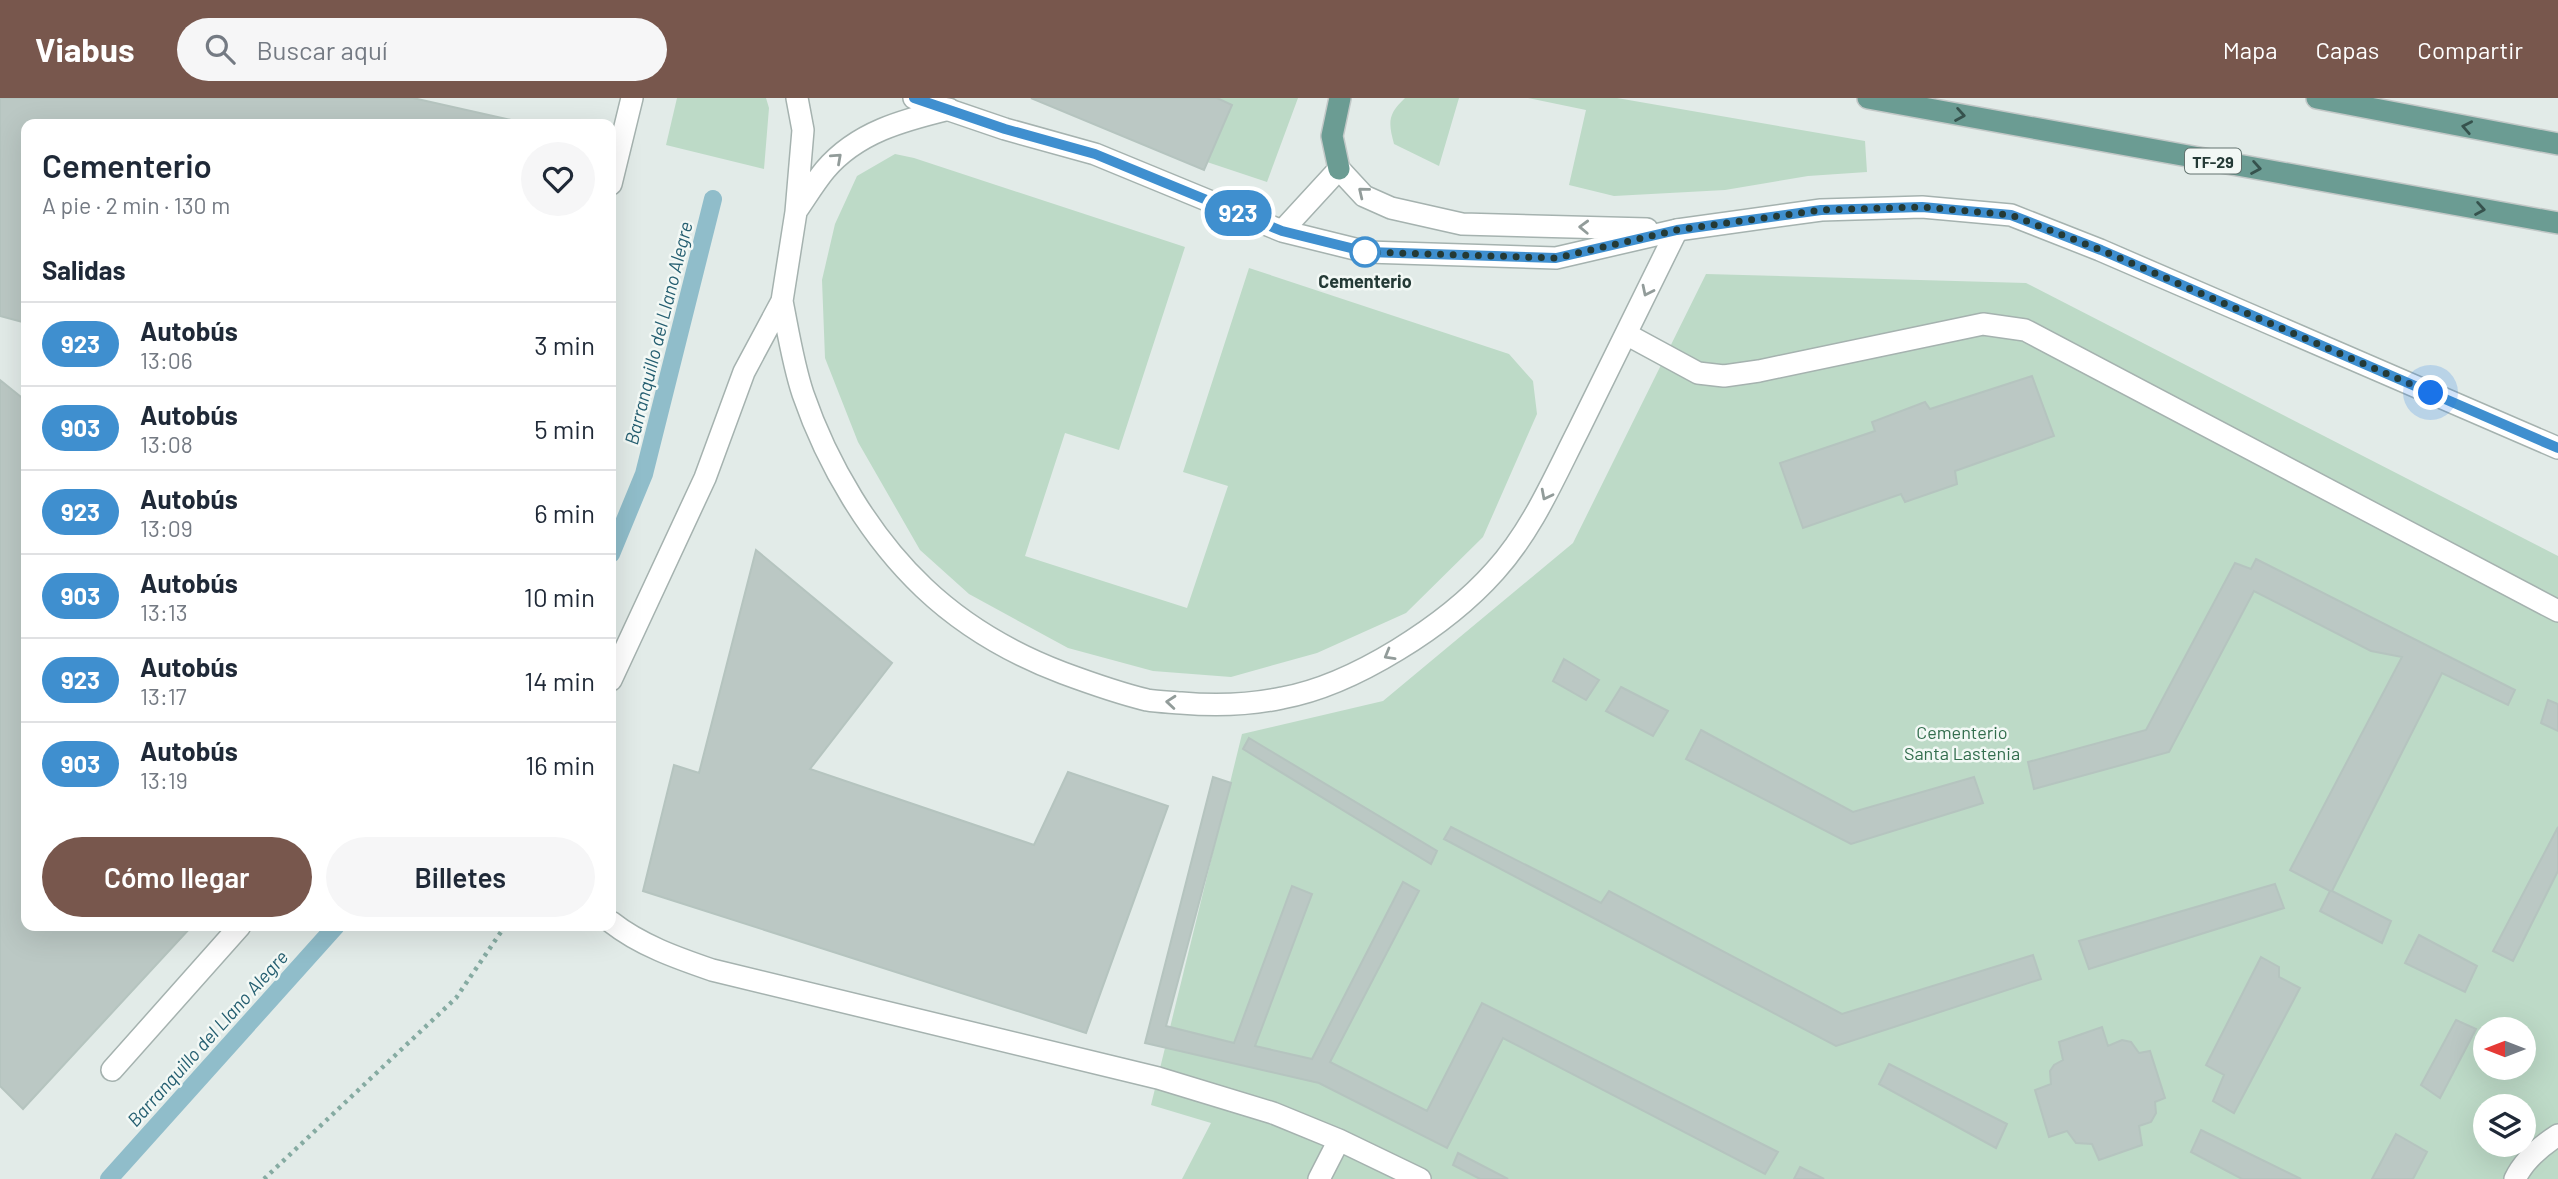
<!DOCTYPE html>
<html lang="es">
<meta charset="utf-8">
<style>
:root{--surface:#fff;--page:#f6f6f7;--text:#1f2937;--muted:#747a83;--line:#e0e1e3;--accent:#78574d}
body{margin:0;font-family:Barlow,sans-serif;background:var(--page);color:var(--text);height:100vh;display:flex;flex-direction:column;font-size:26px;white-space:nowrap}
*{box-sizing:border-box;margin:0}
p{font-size:23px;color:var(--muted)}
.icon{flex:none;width:38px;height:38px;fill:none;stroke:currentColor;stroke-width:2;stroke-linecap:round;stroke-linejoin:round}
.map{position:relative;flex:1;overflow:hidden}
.side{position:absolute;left:21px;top:21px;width:595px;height:812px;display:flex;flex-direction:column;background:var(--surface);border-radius:14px;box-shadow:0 7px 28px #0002}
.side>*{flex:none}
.badge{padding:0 14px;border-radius:23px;font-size:24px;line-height:46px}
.needle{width:46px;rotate:270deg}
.tools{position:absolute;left:2473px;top:919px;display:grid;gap:14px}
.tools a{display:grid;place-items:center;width:63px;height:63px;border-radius:50%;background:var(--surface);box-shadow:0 7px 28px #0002;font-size:35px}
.you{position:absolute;width:35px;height:35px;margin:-18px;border:5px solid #fff;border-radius:50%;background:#1a73e8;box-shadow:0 0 0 10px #1a73e833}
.map>.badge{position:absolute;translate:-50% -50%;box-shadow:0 0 0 4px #fff}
h2{padding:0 21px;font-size:26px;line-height:63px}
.round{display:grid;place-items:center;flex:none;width:74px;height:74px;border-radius:37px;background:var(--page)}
.headline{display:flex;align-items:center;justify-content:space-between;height:119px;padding:0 21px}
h1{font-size:33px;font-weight:600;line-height:52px}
.button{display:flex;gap:14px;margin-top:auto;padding:14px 21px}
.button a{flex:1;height:80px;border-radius:42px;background:var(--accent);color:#fff;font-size:28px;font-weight:600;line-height:80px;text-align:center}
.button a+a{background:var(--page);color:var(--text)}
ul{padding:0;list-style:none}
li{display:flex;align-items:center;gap:21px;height:84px;padding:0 21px;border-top:2px solid var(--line)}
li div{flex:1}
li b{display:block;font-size:26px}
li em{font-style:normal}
li .badge{min-width:77px;font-weight:700;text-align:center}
header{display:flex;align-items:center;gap:42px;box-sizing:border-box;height:98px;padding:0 35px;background:var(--accent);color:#fff}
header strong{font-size:33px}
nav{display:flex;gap:38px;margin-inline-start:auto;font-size:24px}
.search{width:490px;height:63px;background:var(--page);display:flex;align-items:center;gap:18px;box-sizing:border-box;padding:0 24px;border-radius:38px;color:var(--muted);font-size:26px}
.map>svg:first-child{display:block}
.green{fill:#bddac7;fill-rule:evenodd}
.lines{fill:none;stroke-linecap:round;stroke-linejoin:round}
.stream{stroke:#90bdca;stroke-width:18}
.building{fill:#bbc8c4;stroke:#b5c4bf;stroke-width:2}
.service-casing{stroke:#a5b2af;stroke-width:24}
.minor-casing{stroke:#a5b2af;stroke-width:24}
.primary-casing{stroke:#c2c8c7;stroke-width:24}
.path{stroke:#86aba2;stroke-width:4.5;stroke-dasharray:3.5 5;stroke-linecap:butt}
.service{stroke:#fff;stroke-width:21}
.minor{stroke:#fff;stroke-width:21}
.primary{stroke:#6b9c93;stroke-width:21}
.oneway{stroke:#36524d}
.oneway2{stroke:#929c9a}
.line-casing{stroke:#fff;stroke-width:16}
.line{stroke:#3f8fcf;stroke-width:10}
.walk{stroke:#243a36;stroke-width:7;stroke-dasharray:0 12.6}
.stop-dot{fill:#fff;stroke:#3f8fcf;stroke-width:3.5}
.labels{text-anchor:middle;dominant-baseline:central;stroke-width:5;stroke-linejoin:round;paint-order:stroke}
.shield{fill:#f2f8f5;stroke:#62736f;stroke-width:2}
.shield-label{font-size:16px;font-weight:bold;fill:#243a36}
.stop-label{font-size:18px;font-weight:bold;fill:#243a36;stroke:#f2f8f5}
.park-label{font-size:18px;fill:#326d4d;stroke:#f2f8f5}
.water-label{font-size:19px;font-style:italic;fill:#245e70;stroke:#f2f8f5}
</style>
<header>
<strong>Viabus</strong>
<div class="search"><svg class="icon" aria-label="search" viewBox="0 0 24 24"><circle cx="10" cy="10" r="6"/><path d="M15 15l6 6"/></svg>Buscar aquí</div>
<nav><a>Mapa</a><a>Capas</a><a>Compartir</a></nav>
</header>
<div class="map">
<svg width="2558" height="1081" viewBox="0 0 2558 1081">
<rect width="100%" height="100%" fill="#e2ebe8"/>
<path class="green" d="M677,0H766L769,10L764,71L666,47Z
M1217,0H1298L1267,84L1207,64L1231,7Z
M1405,0H1459L1439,68L1394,46C1388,24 1388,16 1405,0Z
M1528,0H1617L1865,43L1867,74L1808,78L1725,92L1614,98L1569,87L1586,12Z
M895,56L914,60L1185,149L1119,352L1065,335L1025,458L1187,510L1228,388L1183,374L1249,170L1509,256L1533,283L1537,316L1483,439L1406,515L1317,555L1231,579L1153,573L1068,550L969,496L920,452L858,344L825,260L822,182L835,126L857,78Z
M1706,176L2026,185L2558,458V1081H1182L1211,1025L1151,1007L1242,636L1383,603L1573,445ZM2485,931H2524V970H2485ZM2485,1008H2524V1046H2485Z"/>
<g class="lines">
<path class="stream" d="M611,456L644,376L713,101
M109,1081L336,828"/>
</g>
<path class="building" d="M0,0H413L529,26H26V225L0,218Z
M1031,0H1217L1232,7L1204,72Z
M2032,278L2054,338L1955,373L1957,386L1905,404L1901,396L1803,430L1780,365L1875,333L1872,324L1925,304L1930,311Z
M0,282L26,303V828H192L23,1011L0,988Z
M756,452L892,565L810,671L1034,747L1068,674L1168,708L1086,935L643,793L674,667L699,675Z
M2256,461L2515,592L2508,607L2442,575L2332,793L2391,823L2382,845L2320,813L2330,793L2290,772L2402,559L2371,553L2254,493L2169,654L2034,691L2028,664L2146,632L2235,465L2251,471Z
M1564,561L1599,582L1586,602L1553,583Z
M1621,589L1668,613L1653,638L1606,613Z
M2548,602L2558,606V633L2541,625Z
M1701,632L1853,714L1974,679L1983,705L1851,746L1686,661Z
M1249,640L1437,753L1431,766L1243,651Z
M1213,679L1231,685L1166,928L1234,945L1292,788L1312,796L1255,948L1312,961L1403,784L1419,793L1330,964L1427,1013L1482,905L1778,1054L1765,1076L1503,940L1447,1050L1319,985L1145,945Z
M1451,729L1601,805L1609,793L1842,916L2033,857L2041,881L1836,948L1444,741Z
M2558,729V773L2513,863L2493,853Z
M2275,786L2284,810L2089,871L2079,843Z
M2419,837L2477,868L2465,894L2405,865Z
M2261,859L2279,869V879L2300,890L2234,1015L2213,1003L2224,977L2206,967Z
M2456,922L2476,931L2440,1000L2421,987Z
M2102,929L2108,948L2122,942L2131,944L2139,955L2150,953L2165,1000L2155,1004L2156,1015L2151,1024L2139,1028L2142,1047L2099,1062L2092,1046L2076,1045L2067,1033L2049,1039L2035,992L2051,986L2050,973L2054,967L2063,962L2059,944Z
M1889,966L2007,1026L1996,1050L1879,986Z
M2201,1032L2301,1081H2242L2191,1054Z
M2396,1036L2427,1054L2413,1081H2372Z
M1458,1055L1508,1081H1480L1453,1067Z
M1800,1069L1824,1081H1794Z"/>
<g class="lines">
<g class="service-casing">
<path id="service" d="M611,86L632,0
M797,112C806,99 815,84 825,72C857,34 904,22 949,11
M782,203C788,233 793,266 803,296C827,366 870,439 924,490C963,527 1013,556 1063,575C1090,585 1118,595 1147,602C1158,604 1170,604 1181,605C1215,608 1249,607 1282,600C1354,587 1447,527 1495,473C1532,432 1553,382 1578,333C1611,266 1644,199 1677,132
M1626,236L1698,275L1724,278L1759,273L1983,226L2025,232L2558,513
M611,582L705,380L744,274L782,203L796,114L803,32L797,0
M611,824C640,847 677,860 712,872L1158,980L1273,1015L1339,1042L1420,1081
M112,972L240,828
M1319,1081L1339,1042
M2515,1081C2524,1062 2541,1048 2558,1037"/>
</g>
<g class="minor-casing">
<path id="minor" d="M914,0L1005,31L1095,56L1282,133L1367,154L1556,160L1677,132L1821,112L1922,109L2011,117L2100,152L2558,350
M1282,133L1339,71L1364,98L1391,110L1462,126L1647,131"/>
</g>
<g class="primary-casing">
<path id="primary" d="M1868,0L2558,125
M2317,0L2558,46
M1339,71L1332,38L1340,0"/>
</g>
<path class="path" d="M264,1081L456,900L505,828"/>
<use href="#service" class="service"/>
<use href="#minor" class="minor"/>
<use href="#primary" class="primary"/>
</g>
<defs><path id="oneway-chevron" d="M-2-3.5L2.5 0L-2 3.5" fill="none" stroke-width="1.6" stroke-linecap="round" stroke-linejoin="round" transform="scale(1.75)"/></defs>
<g class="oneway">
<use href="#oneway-chevron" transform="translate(1960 17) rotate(10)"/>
<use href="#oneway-chevron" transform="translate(2467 29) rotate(-169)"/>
<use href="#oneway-chevron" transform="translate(2256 70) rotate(10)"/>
<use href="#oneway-chevron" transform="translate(2480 111) rotate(10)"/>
</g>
<g class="oneway2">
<use href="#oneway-chevron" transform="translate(837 60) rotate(-42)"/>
<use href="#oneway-chevron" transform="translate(1363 94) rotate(-141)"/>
<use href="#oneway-chevron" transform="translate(1584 129) rotate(-178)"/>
<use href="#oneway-chevron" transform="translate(1647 193) rotate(116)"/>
<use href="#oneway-chevron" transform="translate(1546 397) rotate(117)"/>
<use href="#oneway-chevron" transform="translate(1389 557) rotate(150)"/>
<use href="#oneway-chevron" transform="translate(1171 604) rotate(-175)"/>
</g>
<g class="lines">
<g class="line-casing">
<path id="line" d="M914,0L1005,31L1095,56L1282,133L1367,154L1556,160L1677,132L1821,112L1922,109L2011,117L2101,152L2558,350"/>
</g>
<use href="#line" class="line"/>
<path class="walk" d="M1365,154L1556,160L1677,132L1821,112L1922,109L2011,117L2101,152L2431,295"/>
</g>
<circle class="stop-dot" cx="1365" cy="154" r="14"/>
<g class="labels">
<rect class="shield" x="2185" y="50.5" width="56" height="25" rx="5"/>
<g class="shield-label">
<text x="2213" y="63">TF-29</text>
</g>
<g class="stop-label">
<text x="1365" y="183">Cementerio</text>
</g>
<g class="park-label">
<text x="1962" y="634">Cementerio<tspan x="1962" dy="21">Santa Lastenia</tspan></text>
</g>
<g class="water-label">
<text transform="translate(658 235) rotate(-76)">Barranquillo del Llano Alegre</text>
<text transform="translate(207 940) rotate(-48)">Barranquillo del Llano Alegre</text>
</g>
</g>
</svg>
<div class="tools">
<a><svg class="needle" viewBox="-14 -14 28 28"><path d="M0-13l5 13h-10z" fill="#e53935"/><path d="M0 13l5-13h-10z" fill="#747a83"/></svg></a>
<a><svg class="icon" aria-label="layers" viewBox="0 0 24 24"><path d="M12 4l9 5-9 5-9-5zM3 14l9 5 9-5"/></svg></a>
</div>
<div class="you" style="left:2431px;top:295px"></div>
<b class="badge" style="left:1238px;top:115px;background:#3f8fcf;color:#fff">923</b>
<section class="side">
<div class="headline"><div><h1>Cementerio</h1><p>A pie · 2 min · 130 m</p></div><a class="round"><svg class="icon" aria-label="heart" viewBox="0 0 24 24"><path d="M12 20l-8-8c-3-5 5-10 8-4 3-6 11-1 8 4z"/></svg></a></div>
<h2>Salidas</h2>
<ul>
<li><span class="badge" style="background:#3f8fcf;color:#fff">923</span><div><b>Autobús</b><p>13:06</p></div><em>3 min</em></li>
<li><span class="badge" style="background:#3f8fcf;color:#fff">903</span><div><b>Autobús</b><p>13:08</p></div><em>5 min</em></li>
<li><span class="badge" style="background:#3f8fcf;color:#fff">923</span><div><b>Autobús</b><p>13:09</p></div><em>6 min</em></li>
<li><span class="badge" style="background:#3f8fcf;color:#fff">903</span><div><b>Autobús</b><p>13:13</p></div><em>10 min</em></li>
<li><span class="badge" style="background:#3f8fcf;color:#fff">923</span><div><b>Autobús</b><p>13:17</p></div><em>14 min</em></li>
<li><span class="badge" style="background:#3f8fcf;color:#fff">903</span><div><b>Autobús</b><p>13:19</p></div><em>16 min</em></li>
</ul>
<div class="button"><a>Cómo llegar</a><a>Billetes</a></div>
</section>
</div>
